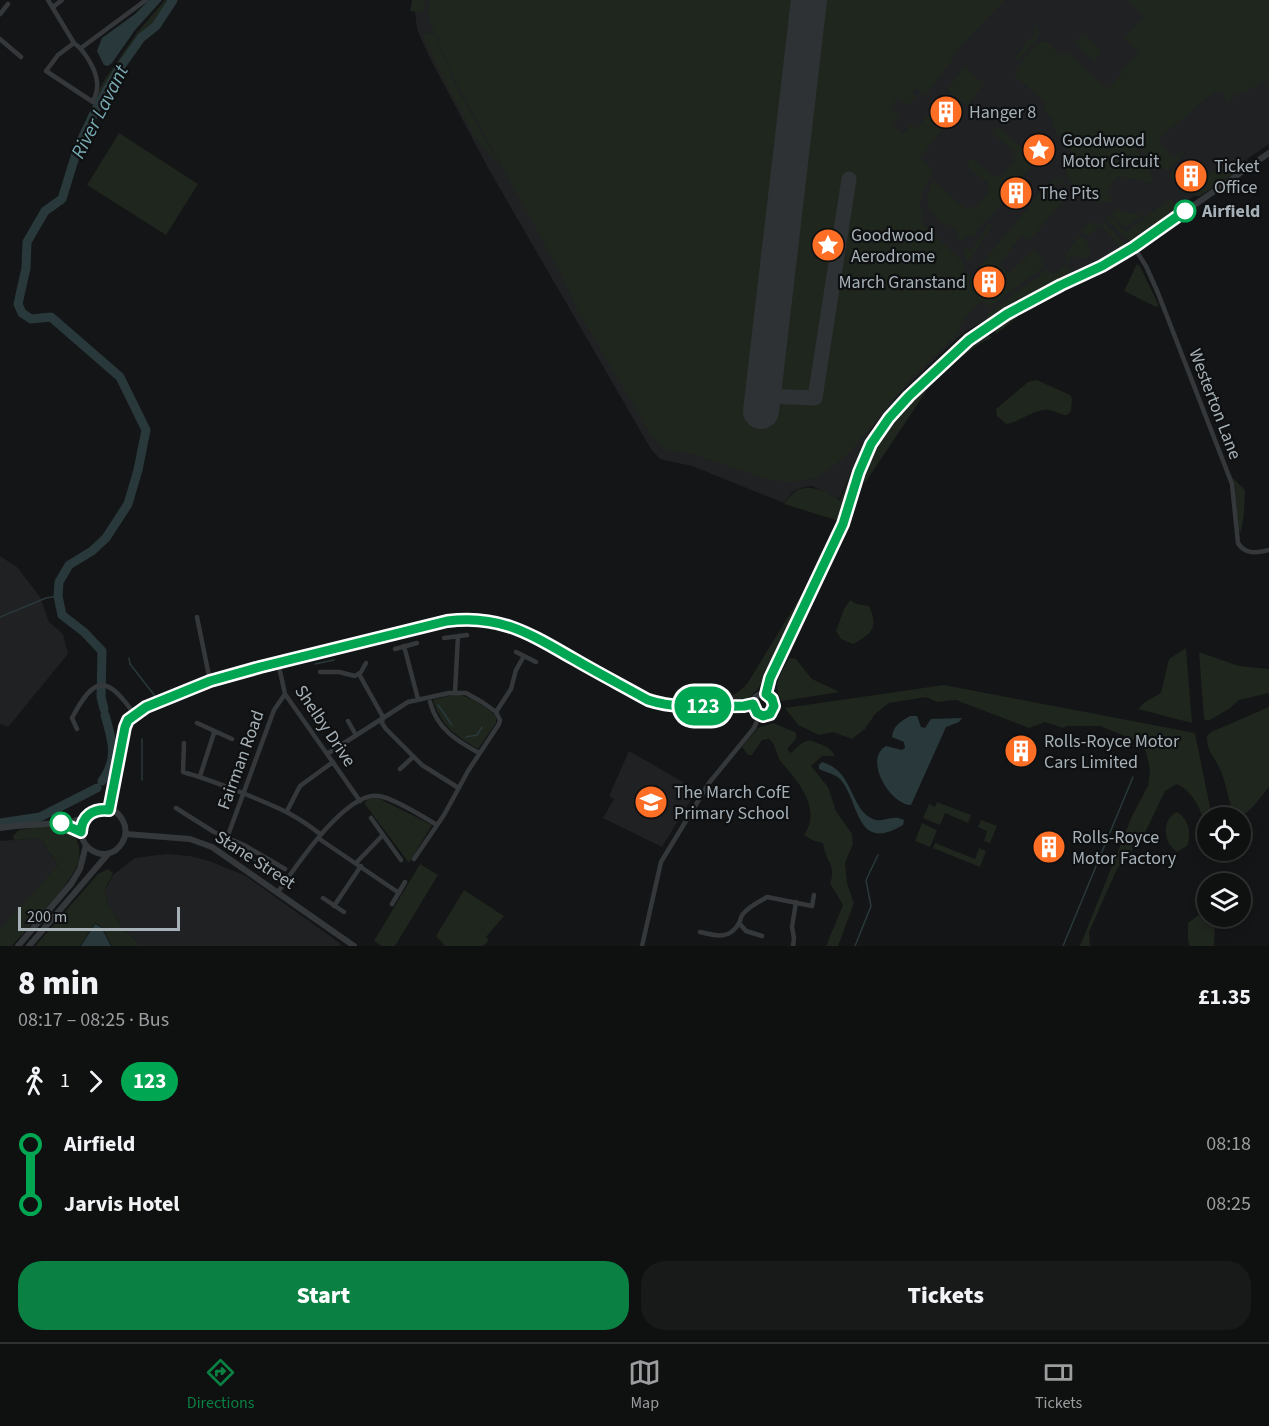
<!DOCTYPE html>
<meta charset="utf-8">
<style>
:root{--surface:#0f1010;--page:#181919;--text:#f1f3f6;--muted:#9b9d9f;--line:#2f3030;--accent:#0b8043}
body{margin:0;font-family:"Source Sans 3",sans-serif;background:var(--page);color:var(--text);height:100vh;display:flex;flex-direction:column;font-size:22px;white-space:nowrap}
*{box-sizing:border-box;margin:0}
p{font-size:20px;color:var(--muted)}
.icon{flex:none;width:33px;height:33px;fill:none;stroke:currentColor;stroke-width:2;stroke-linecap:round;stroke-linejoin:round}
.map{position:relative;height:946px;overflow:hidden}
.sheet{display:flex;flex-direction:column;background:var(--surface);flex:1}
.sheet>*{flex:none}
.badge{padding:0 12px;border-radius:20px;font-size:21px;line-height:39px}
.fabs{position:absolute;left:1197px;top:807px;display:grid;gap:12px}
.fabs a{display:grid;place-items:center;width:54px;height:54px;border-radius:50%;background:var(--surface);box-shadow:0 3px 9px #0003,0 0 0 2px var(--line);font-size:30px}
.scale{position:absolute;left:18px;bottom:15px;width:162px;box-sizing:border-box;padding-left:6px;border:3px solid #a5b0b7;border-top:0;font-size:16px;line-height:21px;white-space:nowrap;color:#a5b0b7;-webkit-text-stroke:4px #0f1011;paint-order:stroke}
.map>.badge{position:absolute;translate:-50% -50%;box-shadow:0 0 0 3px #fff}
.legs{display:flex;align-items:center;gap:9px;height:66px;padding:0 18px;font-size:20px}
.legs p{margin-inline-start:auto}
.headline{display:flex;align-items:center;justify-content:space-between;height:102px;padding:0 18px}
h1{font-size:33px;font-weight:800;line-height:45px}
.action{display:flex;gap:12px;margin-top:auto;padding:12px 18px}
.action a{flex:1;height:69px;border-radius:24px;background:var(--accent);color:#fff;font-size:24px;font-weight:800;line-height:69px;text-align:center}
.action a+a{background:var(--page);color:var(--text)}
ul{padding:0 18px;list-style:none}
li{display:flex;align-items:center;gap:21px;height:60px;font-size:22px}
li i{display:grid;place-items:center;width:9px;height:100%;margin:0 8px;background:currentColor}
li i::after{content:'';width:15px;height:15px;margin:-8px;border:4px solid;border-radius:50%;background:var(--surface)}
li p{margin-inline-start:auto}
li:first-child i{background:linear-gradient(#0000 50%,currentColor 0)}
li:last-child i{background:linear-gradient(currentColor 50%,#0000 0)}
.tabs{display:flex;justify-content:space-around;align-items:center;height:84px;border-top:2px solid var(--line);background:var(--surface);font-size:16px;color:var(--muted)}
.tabs a{display:grid;justify-items:center;gap:3px}
.tabs .on{color:var(--accent)}
.map>svg:first-child{display:block}
.built{fill:#202123}
.green{fill:#1f261e}
.water{fill:#29393b}
.lines{fill:none;stroke-linecap:round;stroke-linejoin:round}
.stream{stroke:#29393b;stroke-width:1.5}
.river{stroke:#29393b;stroke-width:9}
.taxiway{stroke:#2f3234;stroke-width:15}
.runway{stroke:#2f3234;stroke-width:36}
.minor{stroke:#35383b;stroke-width:4.5}
.tertiary{stroke:#35383b;stroke-width:6}
.line-1-casing{stroke:#fff;stroke-width:14}
.line-1{stroke:#00a651;stroke-width:9}
.stop-1-dot{fill:#fff;stroke:#00a651;stroke-width:3}
.labels{text-anchor:middle;dominant-baseline:central;stroke-width:4.5;stroke-linejoin:round;paint-order:stroke}
.poi-label{font-size:18px;fill:#a5b0b7;stroke:#0f1011;text-anchor:start}
.stop-label{font-size:18px;font-weight:bold;fill:#a5b0b7;stroke:#0f1011;text-anchor:start}
.street-label{font-size:18px;fill:#a5b0b7;stroke:#0f1011}
.water-label{font-size:20px;font-style:italic;fill:#79acb5;stroke:#0f1011}
</style>
<div class="map">
<svg width="1269" height="946" viewBox="0 0 1269 946">
<rect width="100%" height="100%" fill="#141516"/>
<path class="built" d="M417,0H1269V144L1106,257L1069,273L963,333L902,391L870,430L839,499L812,486L804,487L792,492L784,503L692,466L660,459L651,449L488,168L429,56L417,29L415,11Z
M0,556L17,567L40,597L49,622L63,634L68,654L8,727L0,724Z
M629,751L697,790L662,847L603,818L614,799L609,796Z
M40,838L65,876L0,946V841Z
M166,854L190,856L209,861L246,876L341,944L340,946H142L122,928L107,902L105,890L113,875L135,858Z"/>
<path class="green" d="M165,0H177C172,17 155,26 145,39C129,60 116,83 102,106L93,102L103,82L137,33Z
M412,0H425L423,12L420,13L410,11Z
M429,0H1005L953,54L983,85L967,106L947,90L965,66L955,56L926,95L916,88L912,93L916,96L908,106L897,99L890,108L900,115L892,125L903,134L911,124L917,129L928,114L945,126L920,158L934,170C927,183 914,202 924,216L920,221L964,263L963,268L971,277L1049,182L1059,178L1067,186L1066,187L1059,181L1051,191L1063,201L1030,240L1022,235L999,265L1009,273L1034,250L1044,260L1043,267L990,307L981,301C972,310 961,320 959,333L909,380L851,451L835,465L813,479L791,482L770,480L693,454L667,450L651,435L579,313L562,276L453,77L429,19Z
M1127,0H1269V84L1265,79L1245,93H1233L1234,98L1228,101L1226,100L1224,93L1215,92L1190,111L1189,114L1163,135L1159,142L1173,157L1188,149L1168,171L1151,161L1133,142L1132,144C1139,154 1154,168 1152,181L1146,184L1142,181L1119,176L1110,183L1111,186L1107,192L1112,201C1106,204 1096,203 1090,200C1080,195 1064,178 1066,167C1067,162 1071,159 1074,155L1066,146L1069,140L1063,133L1058,138L1051,118L1043,109L1047,104L1014,75C1023,62 1030,45 1045,41L1049,43L1060,56L1064,53L1069,54L1107,89L1122,74L1121,71L1139,53L1124,38L1144,17Z
M1035,25L1039,33L1037,39L1019,59L1016,60L1015,57L1024,48L1023,46L1036,32L1032,28Z
M425,32L435,35L453,81L500,166L473,135L424,40L423,35Z
M1083,33L1102,52L1094,61L1075,42Z
M998,127L1036,160L987,221L984,220L973,237L968,234L962,242L956,236L959,233L949,224L946,227C927,209 923,206 933,180L967,210L971,206L975,208L990,190L987,187L988,183L966,165L972,158L994,177L997,174L1001,177L1016,159L1012,156L1015,152L992,133Z
M119,133L198,184L166,235L87,185Z
M1247,160L1249,163L1200,196H1195L1184,188L1192,181L1195,184L1199,180L1196,177L1199,172L1205,175L1227,164H1232L1233,167Z
M1176,167L1189,179L1181,187L1168,175Z
M1171,198L1175,204V213L1134,242L1129,241L1106,218L1108,215L1126,232Z
M1118,208L1124,212L1143,215L1124,228L1111,215Z
M1089,222L1099,226L1089,235H1086L1081,232Z
M1103,222L1124,243L1125,248L1096,267L1098,262L1119,247L1117,242L1099,224Z
M989,224L992,226L969,260H966L963,246L971,251Z
M1081,237L1087,242L1091,255L1087,258L1074,257L1072,255L1068,258L1072,270L1064,256L1077,238Z
M1126,257L1128,258C1097,276 1061,285 1032,305C1019,314 1008,326 996,334L995,332L999,323L1029,304Z
M1137,264L1140,266L1159,306L1156,307L1124,291Z
M1064,266L1071,270L1072,277L995,319H988L987,315L990,312L1047,270L1054,275Z
M982,323V327L915,386L880,425L866,448L839,521L784,504C799,479 819,487 840,500L865,438L912,383L964,334Z
M986,333L992,338L982,342L937,375L865,483C851,448 935,373 960,352C968,346 977,337 986,333Z
M1037,380L1070,395L1072,399L1071,411L1067,415C1059,415 1052,408 1043,410C1030,412 1019,422 1006,424L997,416L996,409L1028,382Z
M1232,477L1245,490L1244,514L1241,532L1238,531L1235,486Z
M824,558C811,585 770,688 746,699C730,707 696,704 677,703V701C701,700 730,704 747,684Z
M850,600L857,604L869,606C879,627 872,634 853,644L841,639L836,631L844,609Z
M1186,648L1192,723L1138,709L1145,702L1161,693L1169,659Z
M1199,652L1239,666L1269,669V693L1239,700L1229,709L1208,721L1204,719Z
M789,658L796,659L812,679L840,692L782,701C771,683 781,675 789,658Z
M944,685L1195,733L1212,817L1208,818L1207,821L1204,820C1198,805 1192,791 1177,784L1165,791L1144,835L1117,869L1089,932L1090,946H1080L1132,816L1148,786L1150,770L1146,752L1140,742L1100,726H1067L1063,728L1045,722L1029,728L956,700L937,702L926,697L889,703L875,714L865,729L852,739L833,732L819,735L798,725L785,708Z
M455,694C470,696 485,706 496,716V723L478,749C455,735 442,727 433,700Z
M1269,707V787C1260,797 1248,818 1234,817C1229,801 1226,782 1219,767C1213,754 1207,752 1207,736L1211,732Z
M773,723L795,732C799,739 792,743 787,749L791,753L802,743L810,740C819,744 830,746 835,756H822L811,766L828,787L836,811L852,834L853,844L845,863L847,883L854,903L838,946H826L843,905L830,883C837,865 825,861 823,843L814,841L804,835C822,810 799,782 782,763C776,757 777,745 769,739L762,740L752,755H748L742,747L758,728Z
M378,798L432,825L409,863L364,803L369,799Z
M937,802L971,815L968,823L945,813L940,825L923,818L929,804L935,807Z
M1177,812C1189,819 1192,834 1187,846L1177,852C1163,843 1161,820 1177,812Z
M981,820L997,826L990,843L984,841L987,831L978,827Z
M922,823L937,830L930,847L915,841Z
M39,827C48,827 59,826 67,830C80,835 82,855 77,866C64,893 32,923 12,946H0V930L58,865L40,838L14,840L13,836L19,830Z
M935,843L975,859L979,848L986,851L980,867L933,848Z
M420,864L438,875L395,946H382L374,941Z
M108,869L113,873L105,889L107,902L122,928L142,946H112L101,926L95,923L80,946H35L98,874Z
M464,890L504,916L486,937L489,940L483,946H445L436,936Z
M1207,913L1208,916L1215,917L1214,946H1190L1188,940V923L1197,916Z"/>
<path class="water" d="M149,0H162L135,30L112,63L108,66L104,65L97,51L102,38L135,14Z
M910,716H917L921,727L925,728L931,719L962,718L959,722L946,727L911,805C890,805 863,759 886,746L902,750L905,748L904,742L892,737C893,726 901,721 910,716Z
M822,762C853,771 849,803 869,817C883,826 889,813 904,820L903,825C855,854 860,801 840,779C835,774 825,772 819,769V765Z
M95,924L101,927L111,946H81Z"/>
<g class="lines">
<path class="stream" d="M0,617L46,598L58,596
M129,658L130,664L155,696
M315,664L334,660
M438,705L452,725
M466,737L477,735L482,727
M142,780V739
M247,855L279,878
M855,946L871,906L866,880L878,855
M1063,946L1133,777"/>
<path class="river" d="M104,709L101,697L102,651L84,632L62,615L58,596L59,582L69,565L92,551L106,538L128,504L138,470L146,430L120,377L51,317L31,319L22,313L18,304L26,268L27,242L45,211L62,199L78,147L98,105L119,69L141,38L156,26L173,0
M102,781C119,758 112,740 105,715
M0,823L40,817L97,788"/>
<path class="taxiway" d="M763,396L815,398L849,179"/>
<path class="runway" d="M761,411L809,0"/>
<path class="minor" d="M48,0L74,43L58,55L46,71L93,102C94,98 97,93 97,88C99,73 85,51 74,43
M53,7L62,0
M0,14L8,4
M0,39L21,57
M81,48L146,0
M1134,247L1146,266L1158,293L1232,484L1238,543C1245,555 1257,553 1269,550
M197,617L210,681
M444,638L467,635
M404,646L418,699
M395,649L417,643
M516,652L536,662
M278,662L285,694L360,801
M320,672H339L355,676L361,672L366,663
M359,674L383,717L382,723L386,729L422,765L457,787
M455,692L458,636
M430,702C437,729 457,741 479,753
M496,712L511,689L516,670L524,656
M348,721L356,735
M197,723L232,739
M77,729L72,718C94,676 107,674 134,714
M184,743L183,772C205,778 225,786 245,794C276,807 294,813 320,834
M327,754L408,702L449,693H466L482,702L496,712L500,720L499,724L468,771L444,815L414,859
M400,769L413,757
M200,776L214,733
M176,808L214,832L244,845L285,869
M287,811L300,786L333,762
M371,818L401,860
M227,838L274,710L285,694
M318,838L399,893
M356,863L382,836
M278,892C295,868 346,790 379,796C393,798 424,817 437,825
M323,898L344,912
M392,904L405,882
M334,906L361,866
M739,923L746,931L762,936
M700,932C716,936 730,940 739,923C743,916 738,921 743,914C749,906 759,902 767,897L812,906L814,895
M642,946L661,862L709,783L754,728L757,721V713
M793,946L794,938L792,927L796,902"/>
<path class="tertiary" d="M766,694L770,678L843,523L859,472L871,445L889,418L909,396L938,367L988,327L1034,299L1102,266L1134,247L1269,153
M752 705a11 11 0 1 1 22 0a11 11 0 1 1-22 0Z
M109,810L125,727L128,720L139,710L210,681L260,667L447,621L470,619L504,623L515,627L539,638L648,700C678,710 712,706 744,706L753,704
M0,828C23,824 46,825 70,822C87,820 110,795 123,821C127,828 126,837 122,843C106,869 67,844 87,816
M126,834L190,839L212,847L354,946
M18,946L71,884L80,869L86,845
M29,946L108,854"/>
</g>
<g class="lines">
<g class="line-1-casing">
<path id="line-1" d="M61,823L81,832C82,816 93,808 109,810L125,727L128,720L146,707L210,681L260,667L447,621C500,614 530,634 574,659C598,673 623,686 648,700C678,710 712,706 744,706L753,704L757,713L763,716L770,714L774,706L772,699L766,694L770,678L843,524L859,472L871,444L889,418L909,396L969,340L1007,314L1061,285L1102,266L1134,247L1185,211"/>
</g>
<use href="#line-1" class="line-1"/>
</g>
<defs>
<g id="building-disc" transform="scale(1.725)"><circle r="9.5" fill="#fe6f25" stroke="#0f1011"/><path d="M-4-6H4V6H1V3H-1V6H-4ZM-2.5-4.3h1.7v1.8h-1.7ZM.8-4.3h1.7v1.8H.8ZM-2.5-1h1.7V.8h-1.7ZM.8-1h1.7V.8H.8Z" fill="#fff"/></g>
<g id="sight-disc" transform="scale(1.725)"><circle r="9.5" fill="#fe6f25" stroke="#0f1011"/><path d="M0-6L1.8-2.2L6-1.7L2.9 1.2L3.7 5.4L0 3.3L-3.7 5.4L-2.9 1.2L-6-1.7L-1.8-2.2Z" fill="#fff"/></g>
<g id="school-disc" transform="scale(1.725)"><circle r="9.5" fill="#fe6f25" stroke="#0f1011"/><path d="M0-5L7-2L0 1L-7-2ZM-4 1L0 2.5L4 1V4Q0 6-4 4Z" fill="#fff"/></g>
</defs>
<g fill-rule="evenodd">
<use href="#building-disc" x="946" y="112"/>
<use href="#sight-disc" x="1039" y="150"/>
<use href="#building-disc" x="1191" y="176"/>
<use href="#building-disc" x="1016" y="193"/>
<use href="#sight-disc" x="828" y="245"/>
<use href="#building-disc" x="989" y="282"/>
<use href="#building-disc" x="1021" y="751"/>
<use href="#school-disc" x="651" y="802"/>
<use href="#building-disc" x="1049" y="847"/>
</g>
<g class="stop-1-dot">
<circle cx="1185" cy="211" r="10"/>
<circle cx="61" cy="823" r="10"/>
</g>
<g class="labels">
<g class="poi-label">
<text x="969" y="112">Hanger 8</text>
<text x="1062" y="140">Goodwood<tspan x="1062" dy="21">Motor Circuit</tspan></text>
<text x="1214" y="166">Ticket<tspan x="1214" dy="21">Office</tspan></text>
<text x="1039" y="193">The Pits</text>
<text x="851" y="235">Goodwood<tspan x="851" dy="21">Aerodrome</tspan></text>
<text x="966" y="282" text-anchor="end">March Granstand</text>
<text x="1044" y="741">Rolls-Royce Motor<tspan x="1044" dy="21">Cars Limited</tspan></text>
<text x="674" y="792">The March CofE<tspan x="674" dy="21">Primary School</tspan></text>
<text x="1072" y="837">Rolls-Royce<tspan x="1072" dy="21">Motor Factory</tspan></text>
</g>
<g class="stop-label">
<text x="1202" y="211">Airfield</text>
</g>
<g class="street-label">
<text transform="translate(1215 404) rotate(69)">Westerton Lane</text>
<text transform="translate(325 726) rotate(56)">Shelby Drive</text>
<text transform="translate(241 760) rotate(-70)">Fairman Road</text>
<text transform="translate(255 860) rotate(33)">Stane Street</text>
</g>
<g class="water-label">
<text transform="translate(100 112) rotate(-63)">River Lavant</text>
</g>
</g>
</svg>
<div class="fabs">
<a><svg class="icon" aria-label="locate" viewBox="0 0 24 24"><circle cx="12" cy="12" r="6"/><path d="M12 2v4M12 18v4M2 12h4M18 12h4"/></svg></a>
<a><svg class="icon" aria-label="layers" viewBox="0 0 24 24"><path d="M12 4l9 5-9 5-9-5zM3 14l9 5 9-5"/></svg></a>
</div>
<div class="scale">200 m</div>
<b class="badge" style="left:703px;top:706px;background:#00a651;color:#fff">123</b>
</div>
<section class="sheet">
<div class="headline"><div><h1>8 min</h1><p>08:17 – 08:25 · Bus</p></div><b>£1.35</b></div>
<div class="legs"><svg class="icon" aria-label="walk" viewBox="0 0 24 24"><circle cx="13" cy="4" r="2"/><path d="M13 8l-2 6 4 7M11 14l-3 7M7 12l3-4h3l4 4"/></svg>1<svg class="icon" aria-label="forward" viewBox="0 0 24 24"><path d="M9 5l7 7-7 7"/></svg><b class="badge" style="background:#00a651;color:#fff">123</b></div>
<ul>
<li><i style="color:#00a651"></i><b>Airfield</b><p>08:18</p></li>
<li><i style="color:#00a651"></i><b>Jarvis Hotel</b><p>08:25</p></li>
</ul>
<div class="action"><a>Start</a><a>Tickets</a></div>
</section>
<nav class="tabs">
<a class="on"><svg class="icon" aria-label="directions" viewBox="0 0 24 24"><path d="M12 3l9 9-9 9-9-9zM9 14v-3h6M13 9l2 2-2 2"/></svg>Directions</a>
<a><svg class="icon" aria-label="map" viewBox="0 0 24 24"><path d="M3 6l6-2 6 2 6-2v14l-6 2-6-2-6 2zM9 4v14M15 6v14"/></svg>Map</a>
<a><svg class="icon" aria-label="tickets" viewBox="0 0 24 24"><path d="M3 7h18v10H3zM15 7v10"/></svg>Tickets</a>
</nav>
